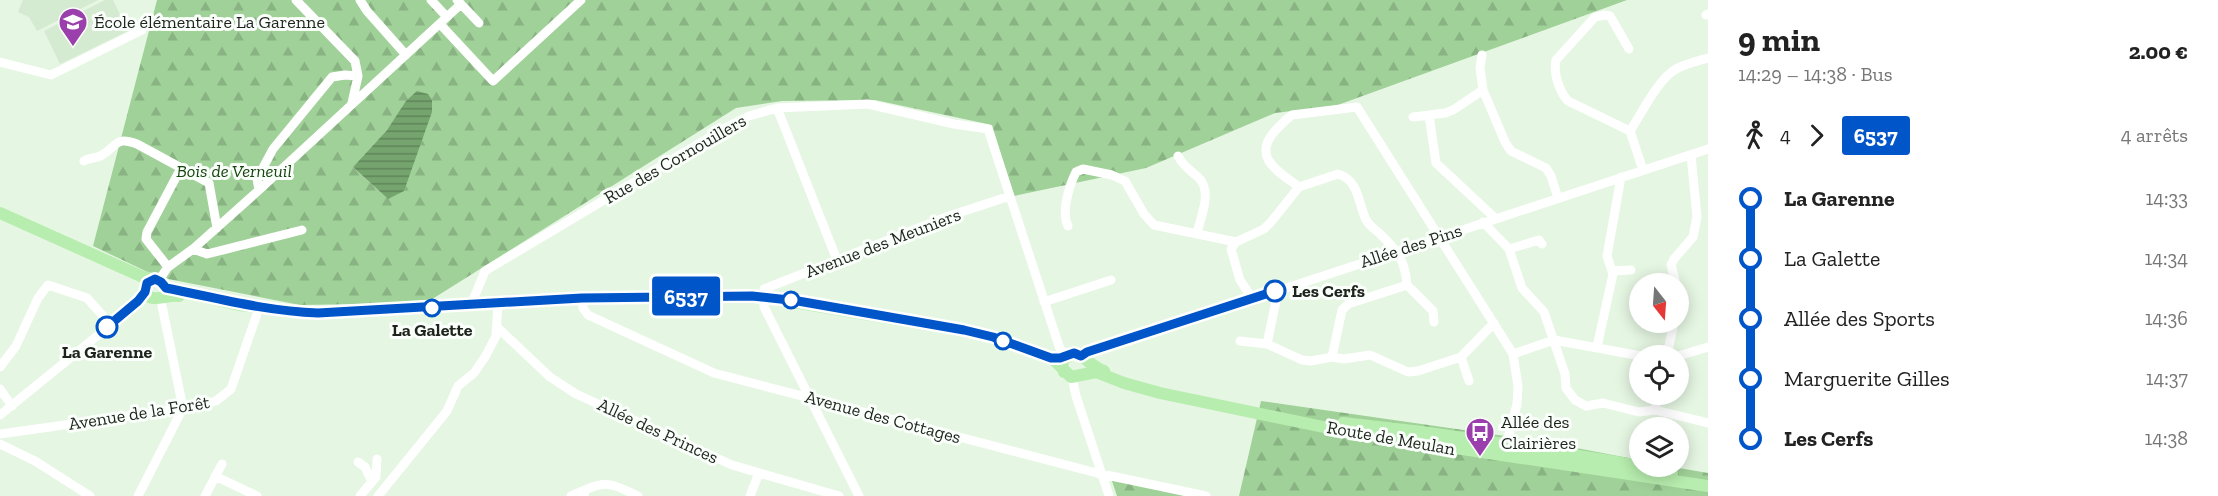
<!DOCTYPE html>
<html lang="fr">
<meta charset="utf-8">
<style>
:root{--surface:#fff;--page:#f6f6f6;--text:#222;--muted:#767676}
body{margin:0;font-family:"Zilla Slab",serif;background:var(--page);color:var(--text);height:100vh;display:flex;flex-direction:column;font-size:22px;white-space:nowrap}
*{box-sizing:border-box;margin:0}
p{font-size:20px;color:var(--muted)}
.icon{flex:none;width:33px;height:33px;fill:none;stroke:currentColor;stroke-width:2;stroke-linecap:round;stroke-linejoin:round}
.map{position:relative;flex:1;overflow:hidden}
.drawer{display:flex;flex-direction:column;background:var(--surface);width:510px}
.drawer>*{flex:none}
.badge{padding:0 12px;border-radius:4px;font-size:21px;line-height:39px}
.needle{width:39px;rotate:163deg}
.controls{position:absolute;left:1629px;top:273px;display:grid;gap:12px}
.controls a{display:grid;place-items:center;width:60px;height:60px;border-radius:50%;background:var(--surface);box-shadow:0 3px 15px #0003;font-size:30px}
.map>.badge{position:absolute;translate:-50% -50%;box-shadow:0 0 0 3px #fff}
.legs{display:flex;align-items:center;gap:9px;height:66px;padding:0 30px;font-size:20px}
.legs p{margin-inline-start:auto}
.summary{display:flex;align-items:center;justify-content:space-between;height:102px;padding:0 30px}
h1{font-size:33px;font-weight:700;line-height:45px}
ul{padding:0 30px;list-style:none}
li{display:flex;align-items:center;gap:21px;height:60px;font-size:22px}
li i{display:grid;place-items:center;width:9px;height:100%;margin:0 8px;background:currentColor}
li i::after{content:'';width:15px;height:15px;margin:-8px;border:4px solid;border-radius:50%;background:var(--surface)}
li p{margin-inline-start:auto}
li:first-child i{background:linear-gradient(#0000 50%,currentColor 0)}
li:last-child i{background:linear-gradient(currentColor 50%,#0000 0)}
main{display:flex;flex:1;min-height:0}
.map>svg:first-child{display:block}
.built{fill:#d5ebd1}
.forest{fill:url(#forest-firs);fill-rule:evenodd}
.water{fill:url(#water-rules)}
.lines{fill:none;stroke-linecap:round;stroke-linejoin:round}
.minor{stroke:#fff;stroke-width:9}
.major{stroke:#b7edae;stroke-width:12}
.line-1-casing{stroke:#fff;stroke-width:14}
.line-1{stroke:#0055c8;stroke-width:9}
.stop-1-dot{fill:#fff;stroke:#0055c8;stroke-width:3}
.labels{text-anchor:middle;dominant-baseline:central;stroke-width:6;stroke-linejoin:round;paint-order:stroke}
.poi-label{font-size:18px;fill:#1e241d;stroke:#fbfffb;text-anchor:start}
.street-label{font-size:18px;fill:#1e241d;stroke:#fbfffb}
.park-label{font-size:18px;font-style:italic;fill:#17460f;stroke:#fbfffb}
.stop-label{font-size:18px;font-weight:bold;fill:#1e241d;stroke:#fbfffb}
</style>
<main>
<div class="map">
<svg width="1708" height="496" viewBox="0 0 1708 496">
<defs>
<pattern id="forest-firs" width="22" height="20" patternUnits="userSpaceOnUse" patternTransform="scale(1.5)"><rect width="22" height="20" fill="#a0d198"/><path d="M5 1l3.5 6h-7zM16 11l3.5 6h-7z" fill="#89b383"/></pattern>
<pattern id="water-rules" width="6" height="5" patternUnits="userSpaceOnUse" patternTransform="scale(1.5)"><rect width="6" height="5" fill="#75a46e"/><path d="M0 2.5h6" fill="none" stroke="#5f855a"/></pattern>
</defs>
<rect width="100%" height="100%" fill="#e5f6e2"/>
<path class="built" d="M23,0H98L37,31L29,17L18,12Z
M105,0H113L128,31L60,64L44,31Z"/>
<path class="forest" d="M157,0H1627L1335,106L1275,113L1146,168L1014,196L992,125L875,100L782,101L736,108L426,303L300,305L158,277L93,246ZM396,117L388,199L353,167L387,130Z
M1261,401L1540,441L1639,460L1640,466L1673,467L1708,473V496H1239Z
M1111,478L1196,496H1117Z"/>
<path class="water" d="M417,91L428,94L432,100V112L404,191L388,199L353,167L387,130L406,101Z"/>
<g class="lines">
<path class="minor" d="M296,0L355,61L358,76L352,103
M360,0L367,11L406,55
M431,0L446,16
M457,0L479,23
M1706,15L1708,14
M440,24L493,81L581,0
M1629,49L1610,16L1605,15L1595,17L1556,60C1553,73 1559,91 1568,101L1630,131
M1482,55L1480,68L1483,90L1505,142L1511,151L1546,168L1551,176L1558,198
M0,62L51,75L142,30
M777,108L837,260
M1429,115L1436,163L1495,218
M1413,117L1445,113L1453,110L1483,90
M1178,156C1183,166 1190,170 1198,177C1213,191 1201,216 1197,233
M84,161C89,157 96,159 102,155C118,146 114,136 137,144L209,183L217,228
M1643,170L1630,131C1641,114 1659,78 1676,69C1685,64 1698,61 1708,58
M1299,187C1279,172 1252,158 1274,132C1280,126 1285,120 1292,115L1357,107L1513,354L1518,386L1517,404L1505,449
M259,190L257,179L273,149L332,77L345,75L358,76
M1483,222L1509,249L1522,288L1544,312L1565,374L1566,388L1575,400L1586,406L1603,403L1639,412L1655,410L1708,423
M1068,226C1061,212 1069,186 1076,172L1083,169L1112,175L1125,181L1144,214L1154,225L1236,242
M193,249L207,254L302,230
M1509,249L1539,240L1542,244
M168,267L146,239L147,232L181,168
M1612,271L1631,270
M159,280L168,267L193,249L259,190L461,4
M1676,284L1671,265L1674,259L1693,237L1697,217L1691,155
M1407,285L1433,311L1434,322
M1678,296V297
M582,298L583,308L588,315L714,373L1097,473L1206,496
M1252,298L1240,280L1231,249L1236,242L1264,229L1271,222L1299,187L1338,174C1359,180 1358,203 1366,220C1369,225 1374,229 1379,233C1397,250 1405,259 1407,285L1348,304L1342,310L1332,357
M1044,302L1111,280
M471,305L485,271L725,128L749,116L777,108L868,104L954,124L988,129L1058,343L1060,349L1068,355
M497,327L550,377L576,394L732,465L839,496
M1240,341L1267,344L1302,360L1311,361L1332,357L1344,359L1370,355L1408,372L1418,371L1461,357L1494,323
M1267,344L1277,296L1276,291
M1597,347L1613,274L1607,256L1621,177
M1513,354L1554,340L1641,356
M1081,356L1708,149
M1667,356L1674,322
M1678,356L1708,347
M1461,357L1469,381
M0,367L16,346L38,298L48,285L87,298L110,324
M1072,377L1076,396L1109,496
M0,389L12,406
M1655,410L1658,394
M0,415L134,306L145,291
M0,434L192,407L216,401L231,389L257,314
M0,444L35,461L90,496
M358,462L365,467L372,482
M215,476L257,496
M138,496L183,408L162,306
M205,496L222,464
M360,496L376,477L377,459
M378,496L447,411L458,386L474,373L485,357L496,336L498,303
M571,496L585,490
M584,496L585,490C608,479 616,486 638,496
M750,496L759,473
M859,496L764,307V289L949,216L1010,196"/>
<path class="major" d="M0,213L143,277L159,280L166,288L239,305L318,313L582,298L764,297L983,334L1053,359L1071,377L1096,372L1124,383L1160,393L1343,431L1708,486
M152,279C145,284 140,296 153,298C159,299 170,295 179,296
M1064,372L1062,365L1064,359L1074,353C1085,356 1092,367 1104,371
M1343,423L1422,432L1525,447L1640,466
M1642,466L1672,474"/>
</g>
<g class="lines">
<g class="line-1-casing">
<path id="line-1" d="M107,327L138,301L145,292L147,283L155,279L161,282L166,288C217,298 265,311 318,313L582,298L752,296L798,301L964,330L993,337L1051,358H1060L1074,353L1081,356L1087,352L1275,291"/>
</g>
<use href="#line-1" class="line-1"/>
</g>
<defs>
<g id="school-pin" transform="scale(1.5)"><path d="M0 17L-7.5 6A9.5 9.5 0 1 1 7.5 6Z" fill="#9a3fab" stroke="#fbfffb"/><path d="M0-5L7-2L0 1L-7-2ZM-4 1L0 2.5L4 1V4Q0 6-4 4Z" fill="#fff"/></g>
<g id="bus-pin" transform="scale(1.5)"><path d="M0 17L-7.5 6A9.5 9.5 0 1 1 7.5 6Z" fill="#9a3fab" stroke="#fbfffb"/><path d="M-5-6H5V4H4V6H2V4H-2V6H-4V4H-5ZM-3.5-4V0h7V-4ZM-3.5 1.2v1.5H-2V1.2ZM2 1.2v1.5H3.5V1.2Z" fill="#fff"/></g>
</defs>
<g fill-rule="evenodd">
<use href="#school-pin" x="73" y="22"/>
<use href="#bus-pin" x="1480" y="432"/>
</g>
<g class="stop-1-dot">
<circle cx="1275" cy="291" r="10"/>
<circle cx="791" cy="300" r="8"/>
<circle cx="432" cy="308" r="8"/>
<circle cx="107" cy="327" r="10"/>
<circle cx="1003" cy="341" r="8"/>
</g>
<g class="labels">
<g class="poi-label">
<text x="94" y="22">École élémentaire La Garenne</text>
<text x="1501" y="422">Allée des<tspan x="1501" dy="21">Clairières</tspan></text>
</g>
<g class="street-label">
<text transform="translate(675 159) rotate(-30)">Rue des Cornouillers</text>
<text transform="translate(883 243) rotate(-21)">Avenue des Meuniers</text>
<text transform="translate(1411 246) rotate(-18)">Allée des Pins</text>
<text transform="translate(139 413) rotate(-9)">Avenue de la Forêt</text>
<text transform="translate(883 417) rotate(15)">Avenue des Cottages</text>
<text transform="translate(658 431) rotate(25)">Allée des Princes</text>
<text transform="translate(1391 438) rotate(10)">Route de Meulan</text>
</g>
<g class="park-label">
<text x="234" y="171">Bois de Verneuil</text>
</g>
<g class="stop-label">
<text x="1292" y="291" text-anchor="start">Les Cerfs</text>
<text x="432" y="330">La Galette</text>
<text x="107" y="352">La Garenne</text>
</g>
</g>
</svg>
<div class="controls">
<a><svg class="needle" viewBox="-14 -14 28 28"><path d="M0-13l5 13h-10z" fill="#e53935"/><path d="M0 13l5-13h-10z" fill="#767676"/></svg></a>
<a><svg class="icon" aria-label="locate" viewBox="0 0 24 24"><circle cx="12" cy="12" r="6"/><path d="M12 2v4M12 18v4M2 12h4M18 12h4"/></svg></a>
<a><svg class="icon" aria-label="layers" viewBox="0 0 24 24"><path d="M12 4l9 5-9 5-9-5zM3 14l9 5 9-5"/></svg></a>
</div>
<b class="badge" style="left:686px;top:296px;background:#0055c8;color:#fff">6537</b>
</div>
<section class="drawer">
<div class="summary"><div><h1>9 min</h1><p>14:29 – 14:38 · Bus</p></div><b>2.00 €</b></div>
<div class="legs"><svg class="icon" aria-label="walk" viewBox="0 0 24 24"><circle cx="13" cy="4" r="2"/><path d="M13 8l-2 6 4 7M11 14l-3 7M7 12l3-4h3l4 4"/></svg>4<svg class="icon" aria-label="forward" viewBox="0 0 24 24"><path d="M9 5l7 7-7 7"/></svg><b class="badge" style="background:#0055c8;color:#fff">6537</b><p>4 arrêts</p></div>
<ul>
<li><i style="color:#0055c8"></i><b>La Garenne</b><p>14:33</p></li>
<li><i style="color:#0055c8"></i><span>La Galette</span><p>14:34</p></li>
<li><i style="color:#0055c8"></i><span>Allée des Sports</span><p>14:36</p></li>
<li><i style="color:#0055c8"></i><span>Marguerite Gilles</span><p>14:37</p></li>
<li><i style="color:#0055c8"></i><b>Les Cerfs</b><p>14:38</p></li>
</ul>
</section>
</main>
